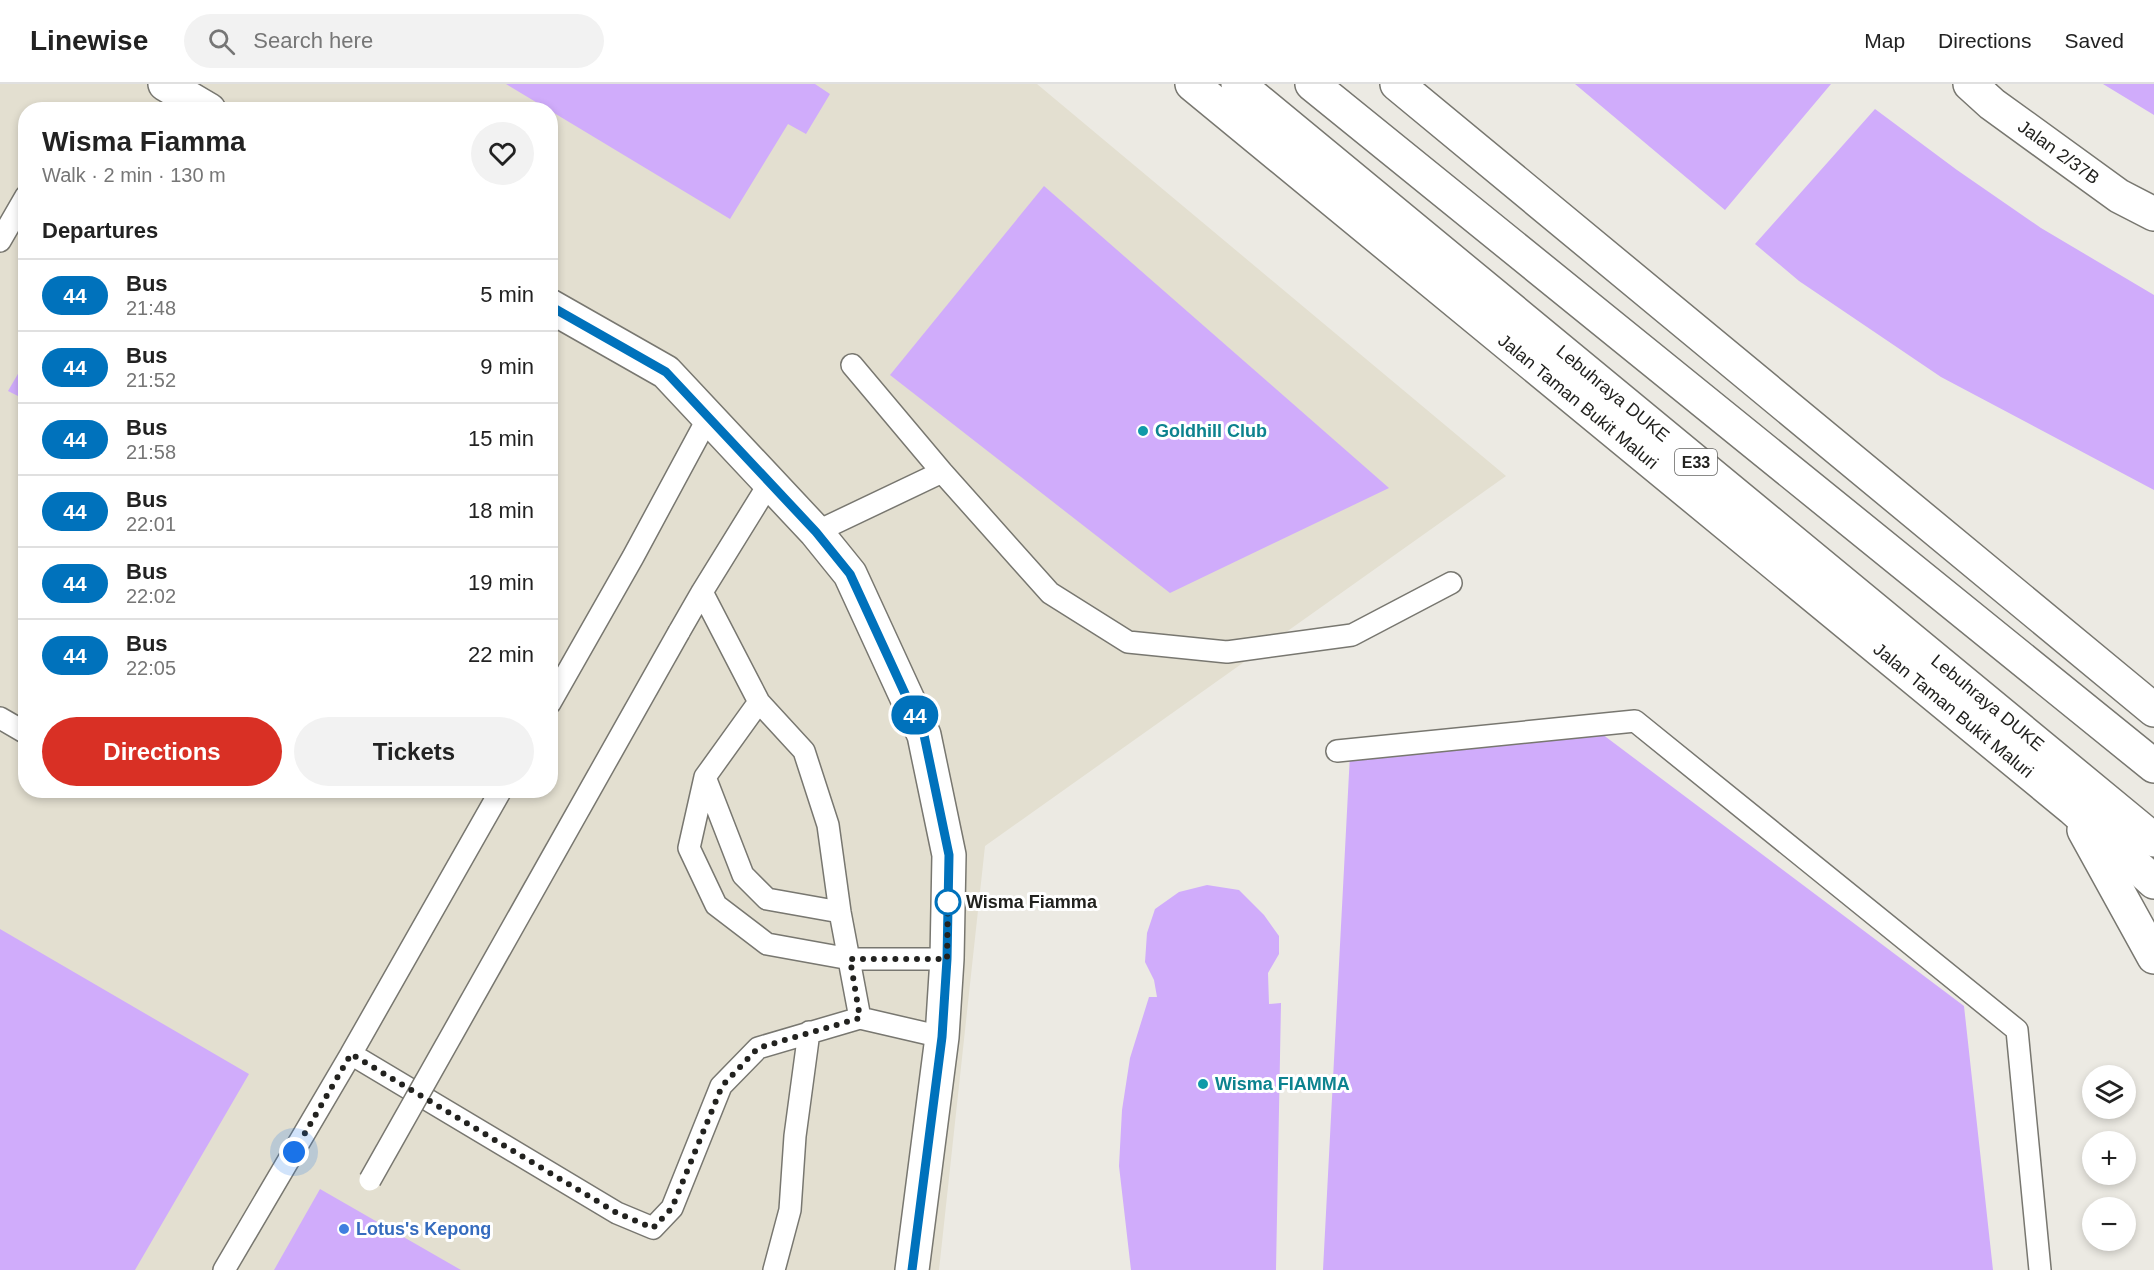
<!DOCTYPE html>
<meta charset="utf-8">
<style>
:root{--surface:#fff;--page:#f2f2f2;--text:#222;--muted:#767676;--line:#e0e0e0;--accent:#d93025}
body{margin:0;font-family:Arial,sans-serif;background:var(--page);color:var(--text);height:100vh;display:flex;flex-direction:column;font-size:22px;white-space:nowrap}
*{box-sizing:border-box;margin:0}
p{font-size:20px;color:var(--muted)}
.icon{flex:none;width:33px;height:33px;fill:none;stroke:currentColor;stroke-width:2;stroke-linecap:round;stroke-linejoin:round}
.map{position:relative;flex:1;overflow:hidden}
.side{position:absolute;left:18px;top:18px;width:540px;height:696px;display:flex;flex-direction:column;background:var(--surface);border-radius:24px;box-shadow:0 3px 9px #0003}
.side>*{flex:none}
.badge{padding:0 12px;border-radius:20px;font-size:21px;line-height:39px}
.controls{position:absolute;left:2082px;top:981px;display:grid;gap:12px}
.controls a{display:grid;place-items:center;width:54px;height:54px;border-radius:50%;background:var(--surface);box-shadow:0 3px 9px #0003;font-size:30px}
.you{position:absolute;width:30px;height:30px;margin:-15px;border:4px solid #fff;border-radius:50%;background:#1a73e8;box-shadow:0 0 0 9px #1a73e833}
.map>.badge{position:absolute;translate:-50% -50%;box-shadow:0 0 0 3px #fff}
h2{padding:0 24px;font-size:22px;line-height:54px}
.round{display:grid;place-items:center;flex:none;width:63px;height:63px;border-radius:32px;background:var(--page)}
.summary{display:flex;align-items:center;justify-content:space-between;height:102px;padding:0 24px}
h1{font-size:28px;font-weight:800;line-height:45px}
.action{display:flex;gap:12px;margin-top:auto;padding:12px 24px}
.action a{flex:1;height:69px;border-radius:36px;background:var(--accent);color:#fff;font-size:24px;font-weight:800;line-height:69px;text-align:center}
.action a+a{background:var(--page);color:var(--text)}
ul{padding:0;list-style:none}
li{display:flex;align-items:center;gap:18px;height:72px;padding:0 24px;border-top:2px solid var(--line)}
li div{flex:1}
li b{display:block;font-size:22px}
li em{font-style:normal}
li .badge{min-width:66px;font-weight:700;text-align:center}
header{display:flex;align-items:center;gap:36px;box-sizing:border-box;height:84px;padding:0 30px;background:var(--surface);border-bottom:2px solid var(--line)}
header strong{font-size:28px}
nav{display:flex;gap:33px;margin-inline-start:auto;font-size:21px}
.search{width:420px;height:54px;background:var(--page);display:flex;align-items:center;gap:15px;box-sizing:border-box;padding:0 21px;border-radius:33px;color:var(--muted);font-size:22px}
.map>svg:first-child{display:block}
.built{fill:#e3dfd0;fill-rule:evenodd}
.building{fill:#d0acfb}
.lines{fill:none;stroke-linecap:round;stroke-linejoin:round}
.lane-casing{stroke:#787770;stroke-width:24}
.street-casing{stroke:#787770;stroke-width:36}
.secondary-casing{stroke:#787770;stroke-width:36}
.highway-casing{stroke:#787770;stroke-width:36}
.lane{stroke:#fff;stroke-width:21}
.street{stroke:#fff;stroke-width:33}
.secondary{stroke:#fff;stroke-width:33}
.highway{stroke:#fff;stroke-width:33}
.lane-bridge-casing{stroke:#787770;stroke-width:24;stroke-linecap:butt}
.lane-bridge{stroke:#fff;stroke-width:21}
.line-casing{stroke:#fff;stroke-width:14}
.line{stroke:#0072bc;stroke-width:9}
.walk{stroke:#22221f;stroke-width:6;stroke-dasharray:0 10.8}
.culture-dot{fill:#0f9aa8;stroke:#fff;stroke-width:2}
.stop-dot{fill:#fff;stroke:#0072bc;stroke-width:3}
.shop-dot{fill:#3f7fe0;stroke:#fff;stroke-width:2}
.labels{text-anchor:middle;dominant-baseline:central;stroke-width:6;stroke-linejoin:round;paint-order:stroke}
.shield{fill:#fff;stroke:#646462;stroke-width:1.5}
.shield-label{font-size:16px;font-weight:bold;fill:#22221f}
.street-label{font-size:18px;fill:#22221f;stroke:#fff}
.culture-label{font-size:18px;font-weight:bold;fill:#0d838f;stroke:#fff;text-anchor:start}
.stop-label{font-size:18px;font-weight:bold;fill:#22221f;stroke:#fff;text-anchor:start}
.shop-label{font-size:18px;font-weight:bold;fill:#366cbe;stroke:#fff;text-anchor:start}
</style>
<header>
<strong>Linewise</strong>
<div class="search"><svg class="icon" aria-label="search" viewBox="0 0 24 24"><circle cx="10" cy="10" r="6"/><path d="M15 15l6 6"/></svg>Search here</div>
<nav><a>Map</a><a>Directions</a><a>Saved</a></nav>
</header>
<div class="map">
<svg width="2154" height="1186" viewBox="0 0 2154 1186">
<rect width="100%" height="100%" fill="#eceae3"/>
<path class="built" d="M0,0H1037L1506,392L985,762L939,1186H0ZM26,26H550V706H26Z"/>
<path class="building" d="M506,0H815L830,10L806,50L788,40L730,135Z
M1575,0H1831L1725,126Z
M2103,0H2154V31Z
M1875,25L1957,86L2041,144L2154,211V406L1941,293L1799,197L1755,160Z
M1044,102L1389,404L1170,509L890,291Z
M26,276V316L8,307Z
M550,363L557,367L550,378Z
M1590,641L1964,922L1993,1186H1323L1350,670Z
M1207,801L1239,806L1264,831L1279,852V870L1268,889L1269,920L1281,919L1276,1186H1131L1119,1082L1122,1026L1130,974L1149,913H1157L1154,896L1145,878L1147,849L1155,825L1179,808Z
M0,845L249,990L135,1186H0Z
M320,1105L461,1186H274Z"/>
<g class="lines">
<g class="lane-casing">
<path id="lane" d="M0,157L26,112
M852,281L942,388L1050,509L1128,558L1227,568L1352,551L1451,499
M816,448L942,388
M702,508L759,618L705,693L689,764L716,821L767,860L850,875H947
M679,548L702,508L770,398
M759,618L804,667L828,741L840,828L860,934
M550,619L633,473L709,332
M0,634L26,649
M1337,667L1635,637L2017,946L2040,1186
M705,693L743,791L767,815L840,828
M351,970L501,706
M224,1186L351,970L617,1129L653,1144L672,1124L721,1002L758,964L860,934L942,953
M774,1186L790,1126L795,1052L809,948"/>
</g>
<g class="street-casing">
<g id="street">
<path d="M165,0L209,26"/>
<path id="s1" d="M1970,0L1992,20L2119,112L2154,130"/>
<path d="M550,222L666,288L816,448L850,490L924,651L949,771L947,875L942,953L912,1186"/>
</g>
</g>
<g class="secondary-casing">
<g id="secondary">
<path id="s2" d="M1192,0L2072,724L2154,798"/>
<path d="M1397,0L2154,626"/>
<path d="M2084,746L2154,873"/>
</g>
</g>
<g class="highway-casing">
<g id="highway">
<path id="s3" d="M1238,0L2154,756"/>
<path d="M1312,0L2154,682"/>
</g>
</g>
<use href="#lane" class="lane"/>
<use href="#street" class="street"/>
<use href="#secondary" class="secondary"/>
<use href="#highway" class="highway"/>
<g class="lane-bridge-casing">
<path id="lane-bridge" d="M370,1096L679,548"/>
</g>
<use href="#lane-bridge" class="lane-bridge"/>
</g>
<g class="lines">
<g class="line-casing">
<path id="line" d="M550,222L666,288L816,448L850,490L924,651L949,771L947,875L942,953L912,1186"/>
</g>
<use href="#line" class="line"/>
<path class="walk" d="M294,1068L351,970L617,1129L653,1144L672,1124L722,1002L758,964L860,934L850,875H947L948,818"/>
</g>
<g class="culture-dot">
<circle cx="1143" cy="347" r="6"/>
<circle cx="1203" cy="1000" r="6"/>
</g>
<circle class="stop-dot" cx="948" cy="818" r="12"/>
<circle class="shop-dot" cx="344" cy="1145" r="6"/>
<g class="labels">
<rect class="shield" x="1675" y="365" width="42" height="26" rx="4.5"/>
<g class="shield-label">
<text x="1696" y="378">E33</text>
</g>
<g class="street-label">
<text stroke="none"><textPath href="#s1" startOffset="112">Jalan 2/37B</textPath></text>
<text stroke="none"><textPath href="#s3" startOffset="486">Lebuhraya DUKE</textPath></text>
<text stroke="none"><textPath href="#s2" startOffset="500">Jalan Taman Bukit Maluri</textPath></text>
<text stroke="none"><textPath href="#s3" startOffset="972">Lebuhraya DUKE</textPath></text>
<text stroke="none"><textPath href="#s2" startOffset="986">Jalan Taman Bukit Maluri</textPath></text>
</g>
<g class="culture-label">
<text x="1155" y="347">Goldhill Club</text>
<text x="1215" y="1000">Wisma FIAMMA</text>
</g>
<g class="stop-label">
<text x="966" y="818">Wisma Fiamma</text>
</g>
<g class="shop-label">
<text x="356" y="1145">Lotus's Kepong</text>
</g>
</g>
</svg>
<div class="controls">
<a><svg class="icon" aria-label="layers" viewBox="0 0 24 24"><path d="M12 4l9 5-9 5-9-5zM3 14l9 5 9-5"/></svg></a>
<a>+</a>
<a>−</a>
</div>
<div class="you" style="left:294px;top:1068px"></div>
<b class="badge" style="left:915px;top:631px;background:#0072bc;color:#fff">44</b>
<section class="side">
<div class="summary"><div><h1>Wisma Fiamma</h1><p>Walk · 2 min · 130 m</p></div><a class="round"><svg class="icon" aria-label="heart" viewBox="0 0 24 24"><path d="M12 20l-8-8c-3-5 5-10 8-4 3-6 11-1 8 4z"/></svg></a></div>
<h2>Departures</h2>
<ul>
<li><span class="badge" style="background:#0072bc;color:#fff">44</span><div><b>Bus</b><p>21:48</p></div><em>5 min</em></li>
<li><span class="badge" style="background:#0072bc;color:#fff">44</span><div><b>Bus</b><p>21:52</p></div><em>9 min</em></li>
<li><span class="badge" style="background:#0072bc;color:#fff">44</span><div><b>Bus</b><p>21:58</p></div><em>15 min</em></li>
<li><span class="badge" style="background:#0072bc;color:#fff">44</span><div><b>Bus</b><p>22:01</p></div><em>18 min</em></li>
<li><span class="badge" style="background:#0072bc;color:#fff">44</span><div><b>Bus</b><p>22:02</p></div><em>19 min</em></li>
<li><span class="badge" style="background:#0072bc;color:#fff">44</span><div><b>Bus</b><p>22:05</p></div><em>22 min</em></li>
</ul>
<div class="action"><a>Directions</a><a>Tickets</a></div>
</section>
</div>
